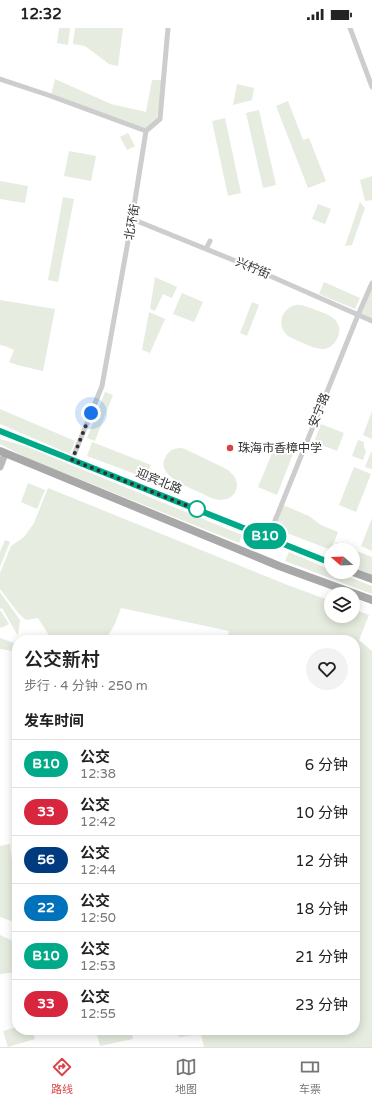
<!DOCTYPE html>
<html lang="zh">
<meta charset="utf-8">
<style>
:root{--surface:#fff;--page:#f2f2f2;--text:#222;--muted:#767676;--line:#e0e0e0;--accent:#d94147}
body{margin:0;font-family:"Varela Round","Noto Sans SC",sans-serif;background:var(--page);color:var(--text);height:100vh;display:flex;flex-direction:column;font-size:15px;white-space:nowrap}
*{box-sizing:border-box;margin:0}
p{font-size:13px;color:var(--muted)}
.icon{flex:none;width:22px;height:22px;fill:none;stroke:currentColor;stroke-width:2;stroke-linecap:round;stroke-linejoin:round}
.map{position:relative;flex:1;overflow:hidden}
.panel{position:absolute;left:12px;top:607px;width:348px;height:400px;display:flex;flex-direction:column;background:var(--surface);border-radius:16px;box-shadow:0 2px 10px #0003}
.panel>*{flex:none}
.badge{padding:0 8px;border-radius:13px;font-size:14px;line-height:26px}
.needle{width:26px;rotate:289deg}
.controls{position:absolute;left:324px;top:515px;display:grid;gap:8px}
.controls a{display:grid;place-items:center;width:36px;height:36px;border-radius:50%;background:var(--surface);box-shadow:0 2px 10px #0003;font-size:20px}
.you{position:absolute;width:20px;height:20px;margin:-10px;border:3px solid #fff;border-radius:50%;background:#1a73e8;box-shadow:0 0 0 6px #1a73e833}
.map>.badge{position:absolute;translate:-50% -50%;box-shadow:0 0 0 2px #fff}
h2{padding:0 12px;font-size:15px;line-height:36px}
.round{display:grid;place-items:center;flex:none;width:42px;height:42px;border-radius:21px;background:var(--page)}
.headline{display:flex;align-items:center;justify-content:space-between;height:68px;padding:0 12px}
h1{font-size:19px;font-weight:600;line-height:30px}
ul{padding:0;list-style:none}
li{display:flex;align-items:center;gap:12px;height:48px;padding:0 12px;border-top:1px solid var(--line)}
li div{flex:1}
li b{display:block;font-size:15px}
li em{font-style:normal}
li .badge{min-width:44px;font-weight:700;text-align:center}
.status{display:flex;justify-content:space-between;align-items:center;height:28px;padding:0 20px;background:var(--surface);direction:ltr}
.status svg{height:11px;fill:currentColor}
.tab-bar{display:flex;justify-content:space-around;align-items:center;height:56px;border-top:1px solid var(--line);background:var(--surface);font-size:11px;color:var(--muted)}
.tab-bar a{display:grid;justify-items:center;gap:2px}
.tab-bar .selected{color:var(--accent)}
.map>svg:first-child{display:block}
.green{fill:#e6ecdf}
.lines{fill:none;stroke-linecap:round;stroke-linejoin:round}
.street{stroke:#cdcdcd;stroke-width:5}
.secondary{stroke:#bababa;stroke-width:7}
.primary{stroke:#a8a8a8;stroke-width:8}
.line-casing{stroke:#fff;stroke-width:9}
.line{stroke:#0a8;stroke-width:6}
.walk{stroke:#303030;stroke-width:4;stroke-dasharray:0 7.2}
.poi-dot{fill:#d94147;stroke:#fff;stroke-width:1.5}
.stop-dot{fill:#fff;stroke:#0a8;stroke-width:2}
.labels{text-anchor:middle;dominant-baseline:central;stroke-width:4;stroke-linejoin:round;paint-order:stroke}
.street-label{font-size:12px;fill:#303030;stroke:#fff}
.poi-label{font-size:12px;fill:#303030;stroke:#fff;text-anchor:start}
</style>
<div class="status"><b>12:32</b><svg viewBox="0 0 49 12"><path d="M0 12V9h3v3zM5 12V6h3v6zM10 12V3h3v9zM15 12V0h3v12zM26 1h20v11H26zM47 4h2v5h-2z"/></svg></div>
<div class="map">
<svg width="372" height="1019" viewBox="0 0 372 1019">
<rect width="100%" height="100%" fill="#fff"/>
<path class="green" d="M59,0H70L68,17L57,15Z
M75,0H123L118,38L109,36L85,18L73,16Z
M55,51L111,76L146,84L152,52H162L157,91L146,101L51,67Z
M237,56L254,60L252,72L233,77Z
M288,73L303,112L309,110L326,153L308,160L276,78Z
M259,82L276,157L263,160L246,85Z
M225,90L241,165L228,168L212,93Z
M128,105L135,118L127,122L120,109Z
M69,123L96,128L91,153L64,148Z
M372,148V172L365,173L360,152Z
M0,153L28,158L25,175L0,171Z
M63,169L74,171L58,254L48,252Z
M360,174L365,180L352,217L345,218Z
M318,176L331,181L325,196L312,191Z
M155,249L177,259L172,270L163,266L155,283L150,281Z
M324,254L360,270L355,281L319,266Z
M372,258V291L360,285Z
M182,265L203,274L194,294L173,286Z
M0,272L55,281L43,343L17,337L9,334L14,322L5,318L0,317Z
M252,274L259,277L247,308L240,305Z
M295,277C303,276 309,280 316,282C321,284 328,286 333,290C341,296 341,307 335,314C332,318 328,321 322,321C314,321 296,312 288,308C276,298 281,281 295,277Z
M149,284L165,291L150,325L142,322Z
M105,364L113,367L95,413L87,410Z
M0,381L75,413L70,426L0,396Z
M372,383V411L363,407Z
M321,396L344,405L337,423L314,414Z
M0,411L25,418L242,507L239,515L27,430L0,416Z
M358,412L364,414V419L366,423L363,432L352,428Z
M92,414L151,437L146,450L87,428Z
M275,418L293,426L277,467L258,459Z
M181,420L185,421C196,426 207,432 218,437C222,439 228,441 231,445C243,455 236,472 221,472C214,472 207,468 201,465C189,459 154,448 166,428C170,422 174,420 181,420Z
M371,424H372V441L365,439Z
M354,439L371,446L356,484L339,477Z
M28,455L45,462L37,481L21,474Z
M48,460L285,556L331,573V588H353V581L369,587L359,612L372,623V1019H204L201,1006L179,1009L177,1002H355V612H227L229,603L121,580L114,598L105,612H52L38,590L26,592L19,586L0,561V545L11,518L24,509L34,495Z
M283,477L309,488L321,497L338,504L331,522L274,500Z
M372,490V523L361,518Z
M5,512L10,514L0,539V524Z
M336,515L372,529V547L353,539V522H333Z
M289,524L331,542V544H336L372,558V566L285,533Z
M0,564L20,592L18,608L2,580L0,581Z
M0,583H1L9,596L1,600L0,598Z
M0,610L14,615L13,623L0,621Z
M10,816L14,849L17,850V895L0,889V818Z
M0,907L17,915V944L0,946Z
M17,999V1002H32L35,1011L8,1019L3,1003Z
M96,1002H131L133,1011L100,1018Z"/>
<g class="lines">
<path class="street" d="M350,0L372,59
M0,51L48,67L146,103L132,191L102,358L72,432
M146,103L160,91L168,0
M132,191L243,236L372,293
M206,221L210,213
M268,510L358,287L372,255"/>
<path class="secondary" d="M0,439L5,426"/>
<path class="primary" d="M0,403L331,535
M0,423L279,538L372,572
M353,544L372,551"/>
</g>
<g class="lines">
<g class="line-casing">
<path id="line" d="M0,403L331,535"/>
</g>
<use href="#line" class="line"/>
<path class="walk" d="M91,385L72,432L198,482L197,481"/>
</g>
<circle class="poi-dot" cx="230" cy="420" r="4"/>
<circle class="stop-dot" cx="197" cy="481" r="8"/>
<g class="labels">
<g class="street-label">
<text transform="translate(132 194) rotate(-80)">北环街</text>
<text transform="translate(253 240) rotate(23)">兴柠街</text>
<text transform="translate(319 382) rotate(-68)">安宁路</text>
<text transform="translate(159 453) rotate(22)">迎宾北路</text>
</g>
<g class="poi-label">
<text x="238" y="420">珠海市香樟中学</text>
</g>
</g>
</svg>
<div class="controls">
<a><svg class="needle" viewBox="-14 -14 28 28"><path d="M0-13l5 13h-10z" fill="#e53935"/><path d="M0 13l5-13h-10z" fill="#767676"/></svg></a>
<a><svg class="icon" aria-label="layers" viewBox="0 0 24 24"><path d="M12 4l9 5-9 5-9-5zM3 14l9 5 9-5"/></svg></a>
</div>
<div class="you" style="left:91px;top:385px"></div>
<b class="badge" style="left:265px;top:508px;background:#0a8;color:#fff">B10</b>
<section class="panel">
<div class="headline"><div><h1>公交新村</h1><p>步行 · 4 分钟 · 250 m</p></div><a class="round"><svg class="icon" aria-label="heart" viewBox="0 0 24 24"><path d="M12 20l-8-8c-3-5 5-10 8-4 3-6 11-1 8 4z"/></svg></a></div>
<h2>发车时间</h2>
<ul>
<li><span class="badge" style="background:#0a8;color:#fff">B10</span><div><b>公交</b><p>12:38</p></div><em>6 分钟</em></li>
<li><span class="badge" style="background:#d7263d;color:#fff">33</span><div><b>公交</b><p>12:42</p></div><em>10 分钟</em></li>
<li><span class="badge" style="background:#003b80;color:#fff">56</span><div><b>公交</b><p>12:44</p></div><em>12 分钟</em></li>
<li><span class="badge" style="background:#0072bc;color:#fff">22</span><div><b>公交</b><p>12:50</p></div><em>18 分钟</em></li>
<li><span class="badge" style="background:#0a8;color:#fff">B10</span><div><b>公交</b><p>12:53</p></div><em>21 分钟</em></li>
<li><span class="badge" style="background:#d7263d;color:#fff">33</span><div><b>公交</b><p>12:55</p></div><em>23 分钟</em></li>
</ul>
</section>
</div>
<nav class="tab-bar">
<a class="selected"><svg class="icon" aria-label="directions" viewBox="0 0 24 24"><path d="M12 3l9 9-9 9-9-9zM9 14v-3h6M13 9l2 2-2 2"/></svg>路线</a>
<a><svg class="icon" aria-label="map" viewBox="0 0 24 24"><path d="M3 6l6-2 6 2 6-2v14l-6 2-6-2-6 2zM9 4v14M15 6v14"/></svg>地图</a>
<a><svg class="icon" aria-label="tickets" viewBox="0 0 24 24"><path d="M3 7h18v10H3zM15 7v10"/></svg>车票</a>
</nav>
